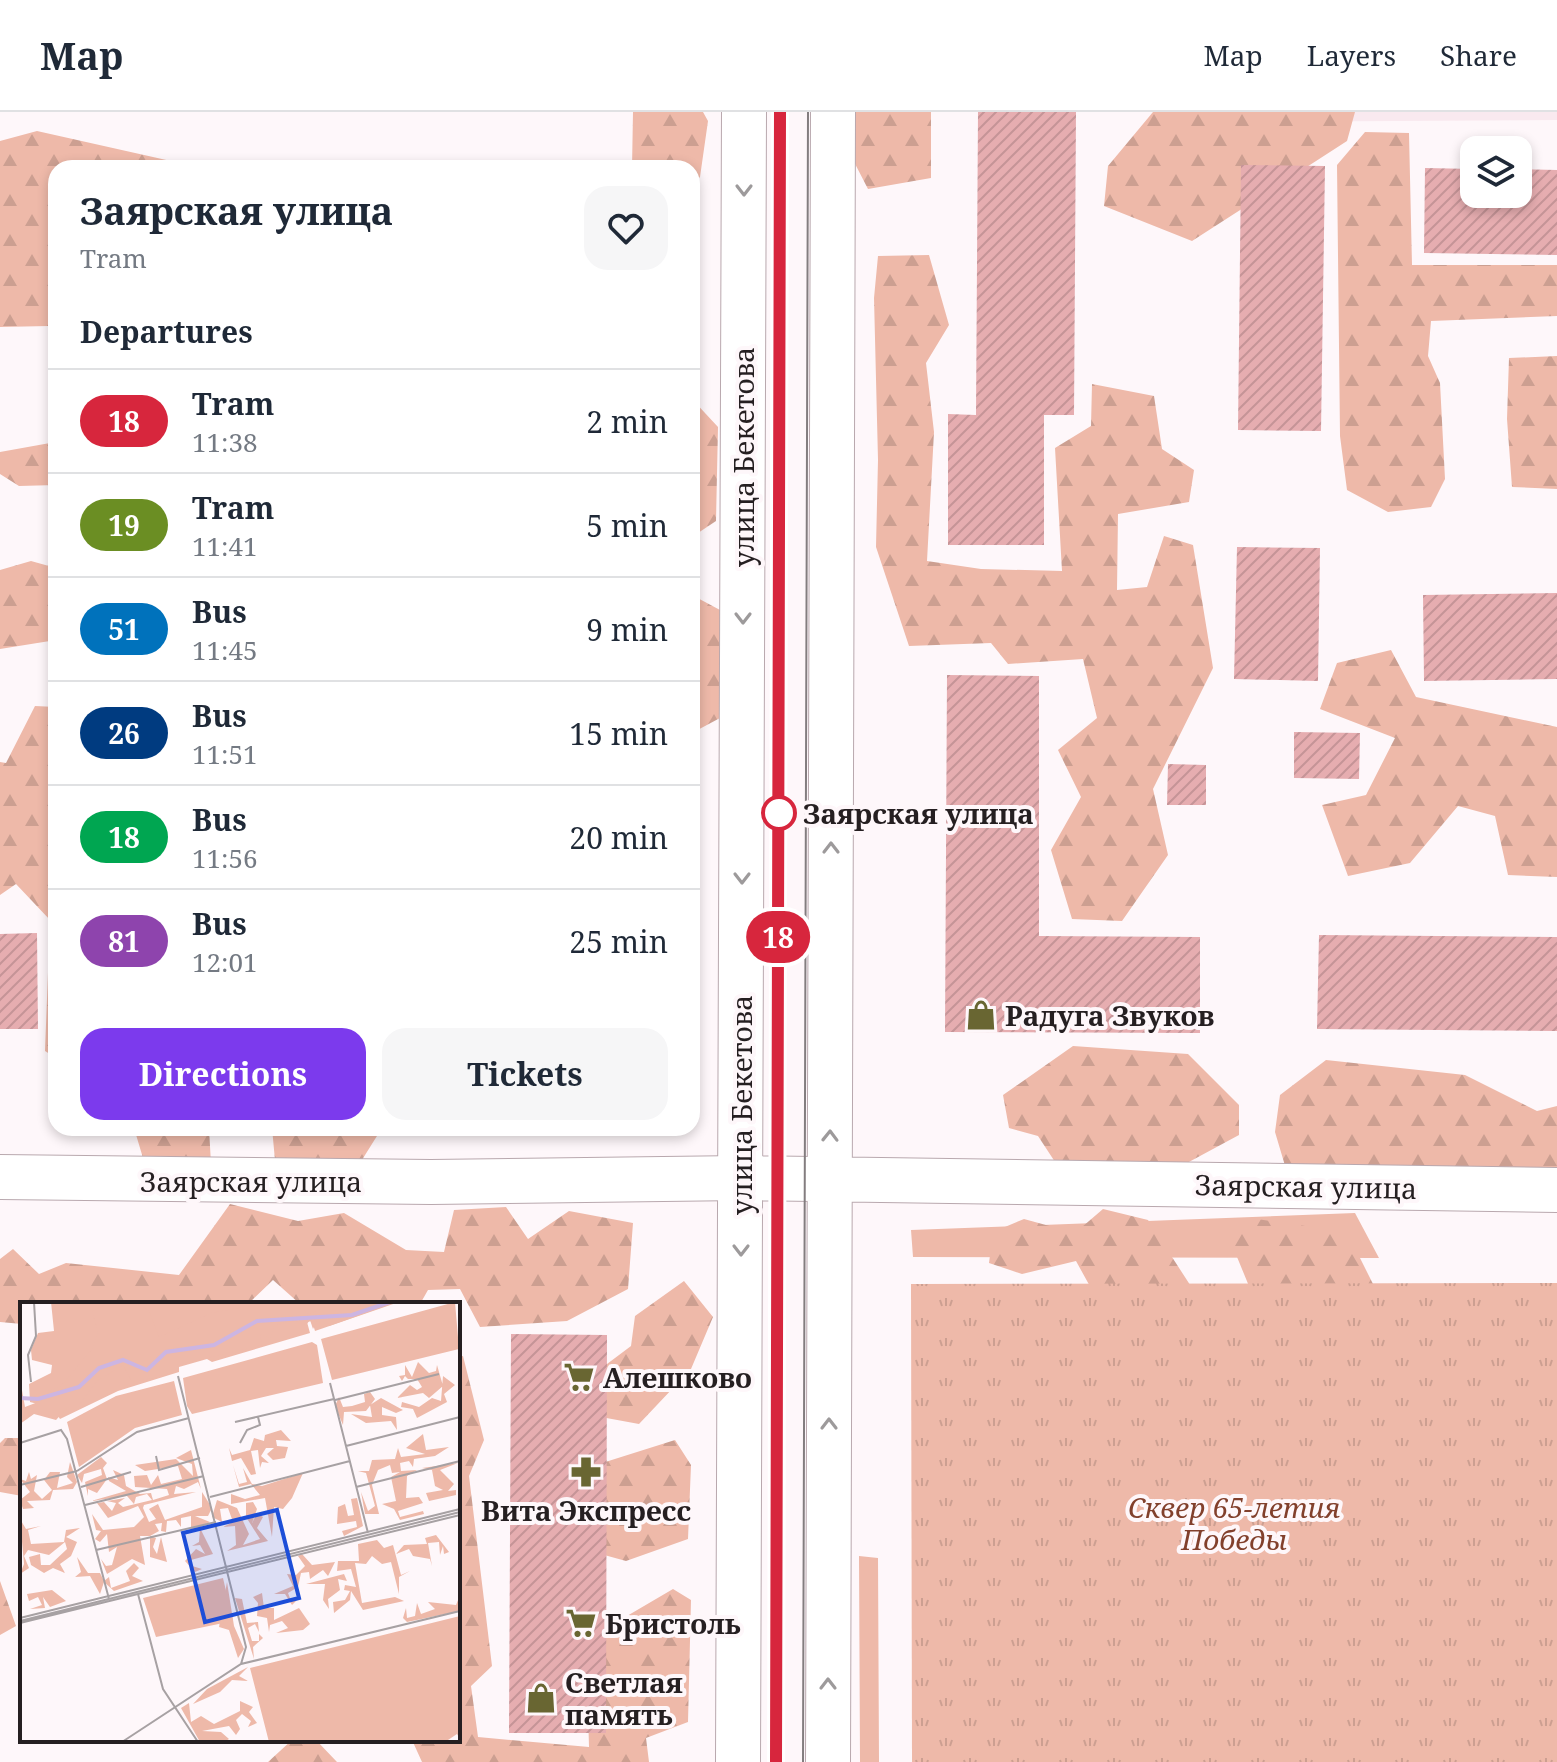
<!DOCTYPE html>
<meta charset="utf-8">
<style>
:root{--surface:#fff;--page:#f6f6f7;--text:#1f2937;--muted:#747a83;--line:#e0e1e3;--accent:#7c3aed}
body{margin:0;font-family:"Noto Serif",serif;background:var(--page);color:var(--text);height:100vh;display:flex;flex-direction:column;font-size:30px;white-space:nowrap}
*{box-sizing:border-box;margin:0}
p{font-size:26px;color:var(--muted)}
.icon{flex:none;width:44px;height:44px;fill:none;stroke:currentColor;stroke-width:2;stroke-linecap:round;stroke-linejoin:round}
.map{position:relative;flex:1;overflow:hidden}
.panel{position:absolute;left:48px;top:48px;width:652px;height:976px;display:flex;flex-direction:column;background:var(--surface);border-radius:24px;box-shadow:0 4px 12px #0003}
.panel>*{flex:none}
.badge{padding:0 16px;border-radius:26px;font-size:28px;line-height:52px}
.controls{position:absolute;left:1460px;top:24px;display:grid;gap:16px}
.controls a{display:grid;place-items:center;width:72px;height:72px;border-radius:16px;background:var(--surface);box-shadow:0 4px 12px #0003;font-size:40px}
.map>.badge{position:absolute;translate:-50% -50%;box-shadow:0 0 0 4px #fff}
h2{padding:0 32px;font-size:30px;line-height:72px}
.round{display:grid;place-items:center;flex:none;width:84px;height:84px;border-radius:24px;background:var(--page)}
.summary{display:flex;align-items:center;justify-content:space-between;height:136px;padding:0 32px}
h1{font-size:38px;font-weight:700;line-height:60px}
.action{display:flex;gap:16px;margin-top:auto;padding:16px 32px}
.action a{flex:1;height:92px;border-radius:24px;background:var(--accent);color:#fff;font-size:32px;font-weight:700;line-height:92px;text-align:center}
.action a+a{background:var(--page);color:var(--text)}
ul{padding:0;list-style:none}
li{display:flex;align-items:center;gap:24px;height:104px;padding:0 32px;border-top:2px solid var(--line)}
li div{flex:1}
li b{display:block;font-size:30px}
li em{font-style:normal}
li .badge{min-width:88px;font-weight:700;text-align:center}
header{display:flex;align-items:center;gap:48px;box-sizing:border-box;height:112px;padding:0 40px;background:var(--surface);border-bottom:2px solid var(--line)}
header strong{font-size:38px}
nav{display:flex;gap:44px;margin-inline-start:auto;font-size:28px}
.map>svg:first-child{display:block}
.built{fill:#f9e9ef}
.green{fill:#eeb9a9}
.forest{fill:url(#forest-firs)}
.park{fill:url(#park-tufts)}
.building{fill:url(#building-hatch)}
.lines{fill:none;stroke-linecap:round;stroke-linejoin:round}
.street-casing{stroke:#b9a8ae;stroke-width:46}
.secondary-casing{stroke:#b9a8ae;stroke-width:46}
.street{stroke:#fff;stroke-width:44}
.secondary{stroke:#fff;stroke-width:44}
.tram{stroke:#837d7f;stroke-width:2}
.oneway{stroke:#9d9a9b}
.line-casing{stroke:#fff;stroke-width:18}
.line{stroke:#d7263d;stroke-width:12}
.stop-dot{fill:#fff;stroke:#d7263d;stroke-width:4}
.labels{text-anchor:middle;dominant-baseline:central;stroke-width:8;stroke-linejoin:round;paint-order:stroke}
.street-label{font-size:28px;fill:#251f21;stroke:#fef7fa}
.stop-label{font-size:28px;font-weight:bold;fill:#251f21;stroke:#fef7fa;text-anchor:start}
.poi-label{font-size:28px;font-weight:bold;fill:#251f21;stroke:#fef7fa;text-anchor:start}
.park-label{font-size:28px;font-style:italic;fill:#82402c;stroke:#fef7fa}
.inset-river{fill:none;stroke:#ccb5e2;stroke-width:4}
.inset-road{fill:none;stroke:#a7a1a3;stroke-width:2}
.view{fill:#1d4ed8;fill-opacity:0.15;stroke:#1d4ed8;stroke-width:4}
.inset-edge{fill:none;stroke:#251f21;stroke-width:4}
</style>
<header>
<strong>Map</strong>
<nav><a>Map</a><a>Layers</a><a>Share</a></nav>
</header>
<div class="map">
<svg width="1557" height="1650" viewBox="0 0 1557 1650">
<defs>
<pattern id="forest-firs" width="22" height="20" patternUnits="userSpaceOnUse" patternTransform="scale(2)"><rect width="22" height="20" fill="#eeb9a9"/><path d="M5 1l3.5 6h-7zM16 11l3.5 6h-7z" fill="#cc9f91"/></pattern>
<pattern id="park-tufts" width="24" height="20" patternUnits="userSpaceOnUse" patternTransform="scale(2)"><rect width="24" height="20" fill="#eeb9a9"/><path d="M3 7l-1-3M5 7V3M7 7l1-3M15 17l-1-3M17 17v-4M19 17l1-3" fill="none" stroke="#cc9f91"/></pattern>
<pattern id="building-hatch" width="6" height="6" patternUnits="userSpaceOnUse" patternTransform="scale(2)"><rect width="6" height="6" fill="#e6adb0"/><path d="M-1 1l2-2M0 6l6-6M5 7l2-2" fill="none" stroke="#c59497"/></pattern>
</defs>
<rect width="100%" height="100%" fill="#fef7fa"/>
<path class="built" d="M1243,0H1557V8L1243,10Z"/>
<path class="green" d="M1355,1101L1379,1146L913,1145L911,1118Z
M859,1444L878,1446L879,1650H860Z"/>
<path class="forest" d="M633,0H703L708,9L700,65L692,72V56H632Z
M843,0H931V66L868,77L834,11Z
M1153,0H1355L1347,29L1192,129L1104,94L1108,54Z
M37,19L202,56H56V202L49,214L0,215V29Z
M1365,20L1409,21L1412,153H1557V204L1431,209L1428,244L1440,271L1445,367L1431,395L1388,400L1347,378L1340,324L1337,53Z
M929,143L949,213L926,251L934,320L927,449L981,457L1062,459L1055,336L1091,314L1092,272L1154,284L1162,337L1194,358L1189,390L1118,402L1117,478L1147,475L1164,424L1193,433L1213,556L1153,677L1168,743L1122,809L1072,807L1051,738L1081,685L1058,638L1097,606L1083,547L1008,552L991,531L909,534L876,435L878,348L874,186L878,144Z
M1557,244V377L1512,375L1507,307L1509,246Z
M56,280V373L19,374L0,362V340L50,331Z
M692,287L718,315L716,409L692,425Z
M31,449L56,456V528L0,537V458Z
M692,483L720,498V606L692,621Z
M1391,538L1416,585L1557,615V765L1508,763L1495,704L1458,694L1410,751L1348,764L1322,693L1366,683L1395,626L1320,597L1337,551Z
M35,594L56,595V946L45,939L50,808L16,772L0,783V650L6,651Z
M1073,934L1188,942L1239,993V1023L1187,1051L1059,1056L1038,1024L1009,1016L1003,983Z
M1326,948L1465,963L1537,999L1557,994V1066L1286,1057L1275,1020L1280,983Z
M134,1016H209L211,1052L146,1056Z
M272,1016H382L355,1059H276Z
M230,1092L298,1109L344,1101L406,1138L444,1140L454,1098L506,1095L528,1127L569,1099L633,1111L628,1177L567,1209L480,1215L460,1177L428,1178L420,1192H300L273,1168L248,1192H22V1212L0,1210V1147L13,1137L39,1162L66,1151L179,1163Z
M1103,1097L1148,1108L1194,1179H1251L1228,1123L1250,1106L1347,1120L1379,1184L1092,1178L1076,1149L1022,1162L989,1151L993,1120L1024,1107L1075,1121Z
M684,1169L713,1205L691,1257L639,1312L601,1305L587,1267L631,1234L635,1204Z
M463,1244L484,1328L469,1364L492,1554L471,1574L478,1625L589,1635L586,1528L673,1477L691,1488L688,1610L646,1626L649,1650H422L412,1628H458V1245Z
M5,1326H22V1384L0,1380V1331Z
M675,1328L691,1353L688,1427L626,1449L597,1441L580,1358Z
M0,1469L16,1514L0,1523Z
M292,1628H316L337,1650H268Z"/>
<path class="park" d="M1557,1171V1650H912L911,1172Z"/>
<path class="building" d="M978,0H1076L1074,303H1044V433H948V302L976,303Z
M1241,53L1325,54L1321,319L1238,318Z
M1425,56L1474,57V82H1518V57L1557,58V143L1424,141Z
M1237,435L1320,436L1318,569L1234,567Z
M1557,481V567L1424,569L1423,483Z
M947,563L1039,564V824L1200,825V921L945,920Z
M1294,620L1360,621L1359,667L1294,666Z
M1168,652L1206,653V693H1167Z
M37,821L38,917H0V822Z
M1319,823L1557,825V919L1317,917Z
M511,1222L607,1223L606,1621H509Z"/>
<g class="lines">
<g class="street-casing">
<path id="street" d="M0,1065L431,1070L741,1066"/>
</g>
<g class="secondary-casing">
<path id="secondary" d="M741,1066L1557,1078
M738,1650L744,0
M828,1650L833,0"/>
</g>
<use href="#street" class="street"/>
<use href="#secondary" class="secondary"/>
<path class="tram" d="M776,1650L780,0
M803,1650L808,0"/>
</g>
<defs><path id="oneway-chevron" d="M-2-3.5L2.5 0L-2 3.5" fill="none" stroke-width="1.6" stroke-linecap="round" stroke-linejoin="round" transform="scale(2)"/></defs>
<g class="oneway">
<use href="#oneway-chevron" transform="translate(744 78) rotate(90)"/>
<use href="#oneway-chevron" transform="translate(743 506) rotate(90)"/>
<use href="#oneway-chevron" transform="translate(831 736) rotate(-90)"/>
<use href="#oneway-chevron" transform="translate(742 766) rotate(90)"/>
<use href="#oneway-chevron" transform="translate(830 1024) rotate(-89)"/>
<use href="#oneway-chevron" transform="translate(741 1138) rotate(90)"/>
<use href="#oneway-chevron" transform="translate(829 1312) rotate(-90)"/>
<use href="#oneway-chevron" transform="translate(828 1572) rotate(-90)"/>
</g>
<g class="lines">
<g class="line-casing">
<path id="line" d="M776,1650L780,0"/>
</g>
<use href="#line" class="line"/>
</g>
<defs>
<g id="shop-bare" transform="scale(2.4)"><path d="M-5-2.5h2.3a2.7 3.5 0 0 1 5.4 0H5L5.5 6h-11ZM-1.5-2.5h3a1.5 2.3 0 0 0-3 0Z" fill="#696632" stroke="#fef7fa" stroke-width="2.5" paint-order="stroke"/></g>
<g id="supermarket-bare" transform="scale(2.4)"><path d="M-6-5.5h2.5l.6 2H6L4.5 2H-2.5L-4.4-4H-6ZM-1.5 3.2a1.3 1.3 0 1 0 .1 0ZM3 3.2a1.3 1.3 0 1 0 .1 0Z" fill="#696632" stroke="#fef7fa" stroke-width="2.5" paint-order="stroke"/></g>
<g id="pharmacy-bare" transform="scale(2.4)"><path d="M-2-6h4v4h4v4h-4v4h-4v-4h-4v-4h4Z" fill="#696632" stroke="#fef7fa" stroke-width="2.5" paint-order="stroke"/></g>
</defs>
<g fill-rule="evenodd">
<use href="#shop-bare" x="981" y="903"/>
<use href="#supermarket-bare" x="579" y="1265"/>
<use href="#pharmacy-bare" x="586" y="1360"/>
<use href="#supermarket-bare" x="581" y="1511"/>
<use href="#shop-bare" x="541" y="1586"/>
</g>
<circle class="stop-dot" cx="779" cy="701" r="16"/>
<g class="labels">
<g class="street-label">
<text transform="translate(743 345) rotate(-90)">улица Бекетова</text>
<text transform="translate(741 993) rotate(-90)">улица Бекетова</text>
<text x="251" y="1069">Заярская улица</text>
<text transform="translate(1306 1074) rotate(1)">Заярская улица</text>
</g>
<g class="stop-label">
<text x="803" y="701">Заярская улица</text>
</g>
<g class="poi-label">
<text x="1005" y="903">Радуга Звуков</text>
<text x="603" y="1265">Алешково</text>
<text x="586" y="1398" text-anchor="middle">Вита Экспресс</text>
<text x="605" y="1511">Бристоль</text>
<text x="565" y="1570">Светлая<tspan x="565" dy="32">память</tspan></text>
</g>
<g class="park-label">
<text x="1234" y="1395">Сквер 65-летия<tspan x="1234" dy="32">Победы</tspan></text>
</g>
</g>
<g transform="translate(20 1190)">
<rect width="440" height="440" fill="#fef7fa"/>
<path d="M31,0H379L295,29L292,19L287,20L290,31L192,60L187,57L159,65V70L98,89L40,117L33,106L10,100L9,82L31,71L32,63L12,58L11,48L18,31L34,29ZM435,0L439,47L312,78L301,37ZM292,40L297,43L303,81L172,112L167,104L163,76ZM154,79L162,113L115,126L59,165L47,120L96,94ZM440,314V437L437,432L425,440H249L230,366Z" fill="#eeb9a9"/>
<path d="M89,0H115L129,9L139,35L191,11L235,3L270,0L289,12L306,5L330,15L343,0H377L309,24L297,19L293,27L290,18L286,23L273,18L254,24L250,36L240,32L242,43L157,63V69L138,75L112,80L103,63L77,79L59,103H50L36,118L14,112L0,122V77L5,105L18,100L14,93L41,84L72,47L78,29L72,10ZM398,60L409,71L416,69L417,63L423,84L409,96L403,91L377,96L390,83L397,88L402,85L397,77H388L385,74L382,79L379,74L385,73V63L392,75ZM423,74L435,83L424,92L427,100L397,116L393,107L381,105L382,100L399,105L412,96L421,99ZM350,90L355,97L346,109L324,110L323,123L315,104L319,95L323,105L332,104L345,100L344,92ZM361,96L383,108L376,111L362,105V113L376,115L377,128L371,119L346,121L331,112L352,115L350,103ZM261,128L271,139L256,138L257,144L268,145L265,156L253,158L247,152L254,146H246L241,154L249,161L242,160L240,166L238,148L231,149L236,172L231,173L221,156L212,159L209,146L212,153L230,148L234,136L244,139L245,133ZM403,132L406,148L429,145L415,154L394,157L393,165L389,159L380,161L381,169L397,168L387,174L386,196L399,195L403,201L378,209L380,215L403,209L404,212L380,218L374,207L362,202L376,199L371,175L380,170L372,171L370,163L358,168L352,183L359,212H345L341,190L348,209L355,204L346,171L338,169H349L352,158L375,157L378,146L381,155L405,152L386,146ZM171,148L181,187L178,180L164,187L156,184L154,192L176,190L124,203L123,206L129,220L136,217L129,207L138,202L145,218L182,205V190L192,206L188,214H175L190,220L171,230V214L161,216V225L156,218L147,219L146,230L141,229L142,221L135,222L139,229L130,234L136,236L133,245L137,252L141,235L147,260L130,255V234H120L125,263L112,257L87,272L81,257L86,264L92,263L97,245L89,250L87,232L80,240L75,237L81,229L76,228L72,212L83,228L114,225L124,215L118,204L88,216L77,201L84,200L92,209L96,201L87,199L105,196L98,201L103,205L132,198L127,192L116,195L114,202L107,194L71,199L106,189L89,179L88,175L98,178L93,168L104,173L106,184L120,192L131,191L133,198L149,193L147,187L115,185L114,174L127,173L131,183L138,173L141,182L162,177L158,164L125,169L115,163L156,157L173,174L172,162L156,156ZM81,155L87,161L83,166L87,177L77,191L68,187V194L65,180L82,173L81,167L64,172L62,181L57,173ZM50,160L57,180L53,187L33,188L30,198L7,199L14,206L3,207L0,198L10,190L0,177L6,179L9,170L11,177L17,173L14,189L22,197L32,188L24,178L30,170H40L37,186L53,181L47,175ZM438,161L420,168L434,182L428,189L436,188V193L409,199L406,191L423,188L415,184L412,168L402,166ZM213,163L219,182L227,180L223,166L232,182L242,184L283,171L272,196L263,207L254,205L252,235L245,196L211,202V192L225,197L240,193L231,182L219,185ZM337,196L343,224L324,234L322,229L337,225L336,219L317,222L318,205L325,202L328,214L334,213L331,197ZM197,198L217,206L229,232L223,243L240,237L226,215V201L233,200L237,207L232,221L237,211L243,215L237,226L248,239L207,249L216,243L215,224L203,225L213,220L208,206L200,207L202,220L192,215ZM0,217L6,227L21,224L8,228L11,242L44,240L46,228L60,226L46,235L57,240L51,254L40,262L45,271L33,266L24,271L11,263L9,255L20,252L21,263H30L47,247L45,240L29,253L8,248L4,254L9,266L0,272L4,262ZM180,226L193,252L171,258L172,264L182,267L175,270L165,259L176,247L185,252L180,243L172,244L179,240ZM416,233L429,250L424,252L423,244L420,253L419,240L408,241L412,264L410,257L393,254L389,247L376,252L384,243L407,242L405,236ZM357,238L364,246L373,243L381,273L390,269L379,275V292L371,260L362,262L352,254L346,262L335,261L342,301L375,295L384,299L343,308L331,289L330,298L314,311L313,300L325,298L330,289L324,288L325,283L336,285L331,267L317,269L318,259H339L338,242ZM282,252L292,263L315,260L308,274L303,268L290,277L289,270L281,271L278,285L268,291L271,299L278,297L272,303L265,292H254L273,284L267,272L276,273L285,264L278,254ZM57,255L68,271H80L84,279L89,275L91,286L110,279L106,269L114,261L119,266L112,274L123,279L94,289L84,280L80,292L70,274L55,275L61,270ZM324,272L327,279L318,277L320,288L308,297L309,307L303,298L305,282H286ZM207,280L214,324L224,347L218,356L209,328L199,325ZM32,288L46,299L30,305L23,295L25,306L10,307L22,303L18,295L9,299L7,292ZM242,291L244,306H254V318L279,306L290,322L283,328L256,331L268,326L262,319L250,323L249,330L247,316L237,314L238,301L233,295ZM440,293V308L435,310L387,320L383,316L386,306L387,316L395,314L397,301L401,312L415,307L408,300L436,303ZM215,296L222,297L227,321L238,320L239,330L235,322L228,326L232,339H239V332L243,336L233,345L234,357ZM228,365L219,374L228,379L212,378L200,390L173,402L187,387ZM220,399L233,405L229,410L237,421L228,425L231,419L222,412L216,418L220,427L216,433L209,424L182,429L201,430L209,437L204,440H180L161,406L169,401L171,420L181,414L194,422L220,409Z" fill="#eeb9a9"/>
<path d="M203,276L213,319L136,335L123,296Z" fill="#eeb9a9"/>
<path class="inset-river" d="M0,96L18,97L59,85L79,66L103,58L127,68L146,50L194,43L237,19L332,13L370,0"/>
<path class="inset-road" d="M158,74L226,345L221,362M11,80L8,53L16,34L14,0M310,81L348,231M315,98L419,72M215,120L314,97M0,141L41,128L47,137L89,297M220,141L227,128L240,123L238,115M326,144L440,115M136,154L139,168L180,156M57,169L117,130L169,116M0,183L57,169M61,185L111,170M336,185L440,159M190,195L330,159M65,203L184,174M76,248L196,220M118,292L143,387L178,440M0,316L440,207M0,319L440,210M0,321L440,213M102,440L221,362L440,309"/>
<path class="view" d="M257,208L279,296L185,320L163,231Z"/>
<rect width="440" height="440" class="inset-edge"/>
</g>
</svg>
<div class="controls">
<a><svg class="icon" aria-label="layers" viewBox="0 0 24 24"><path d="M12 4l9 5-9 5-9-5zM3 14l9 5 9-5"/></svg></a>
</div>
<b class="badge" style="left:778px;top:825px;background:#d7263d;color:#fff">18</b>
<section class="panel">
<div class="summary"><div><h1>Заярская улица</h1><p>Tram</p></div><a class="round"><svg class="icon" aria-label="heart" viewBox="0 0 24 24"><path d="M12 20l-8-8c-3-5 5-10 8-4 3-6 11-1 8 4z"/></svg></a></div>
<h2>Departures</h2>
<ul>
<li><span class="badge" style="background:#d7263d;color:#fff">18</span><div><b>Tram</b><p>11:38</p></div><em>2 min</em></li>
<li><span class="badge" style="background:#6b8e23;color:#fff">19</span><div><b>Tram</b><p>11:41</p></div><em>5 min</em></li>
<li><span class="badge" style="background:#0072bc;color:#fff">51</span><div><b>Bus</b><p>11:45</p></div><em>9 min</em></li>
<li><span class="badge" style="background:#003b80;color:#fff">26</span><div><b>Bus</b><p>11:51</p></div><em>15 min</em></li>
<li><span class="badge" style="background:#00a651;color:#fff">18</span><div><b>Bus</b><p>11:56</p></div><em>20 min</em></li>
<li><span class="badge" style="background:#8e44ad;color:#fff">81</span><div><b>Bus</b><p>12:01</p></div><em>25 min</em></li>
</ul>
<div class="action"><a>Directions</a><a>Tickets</a></div>
</section>
</div>
